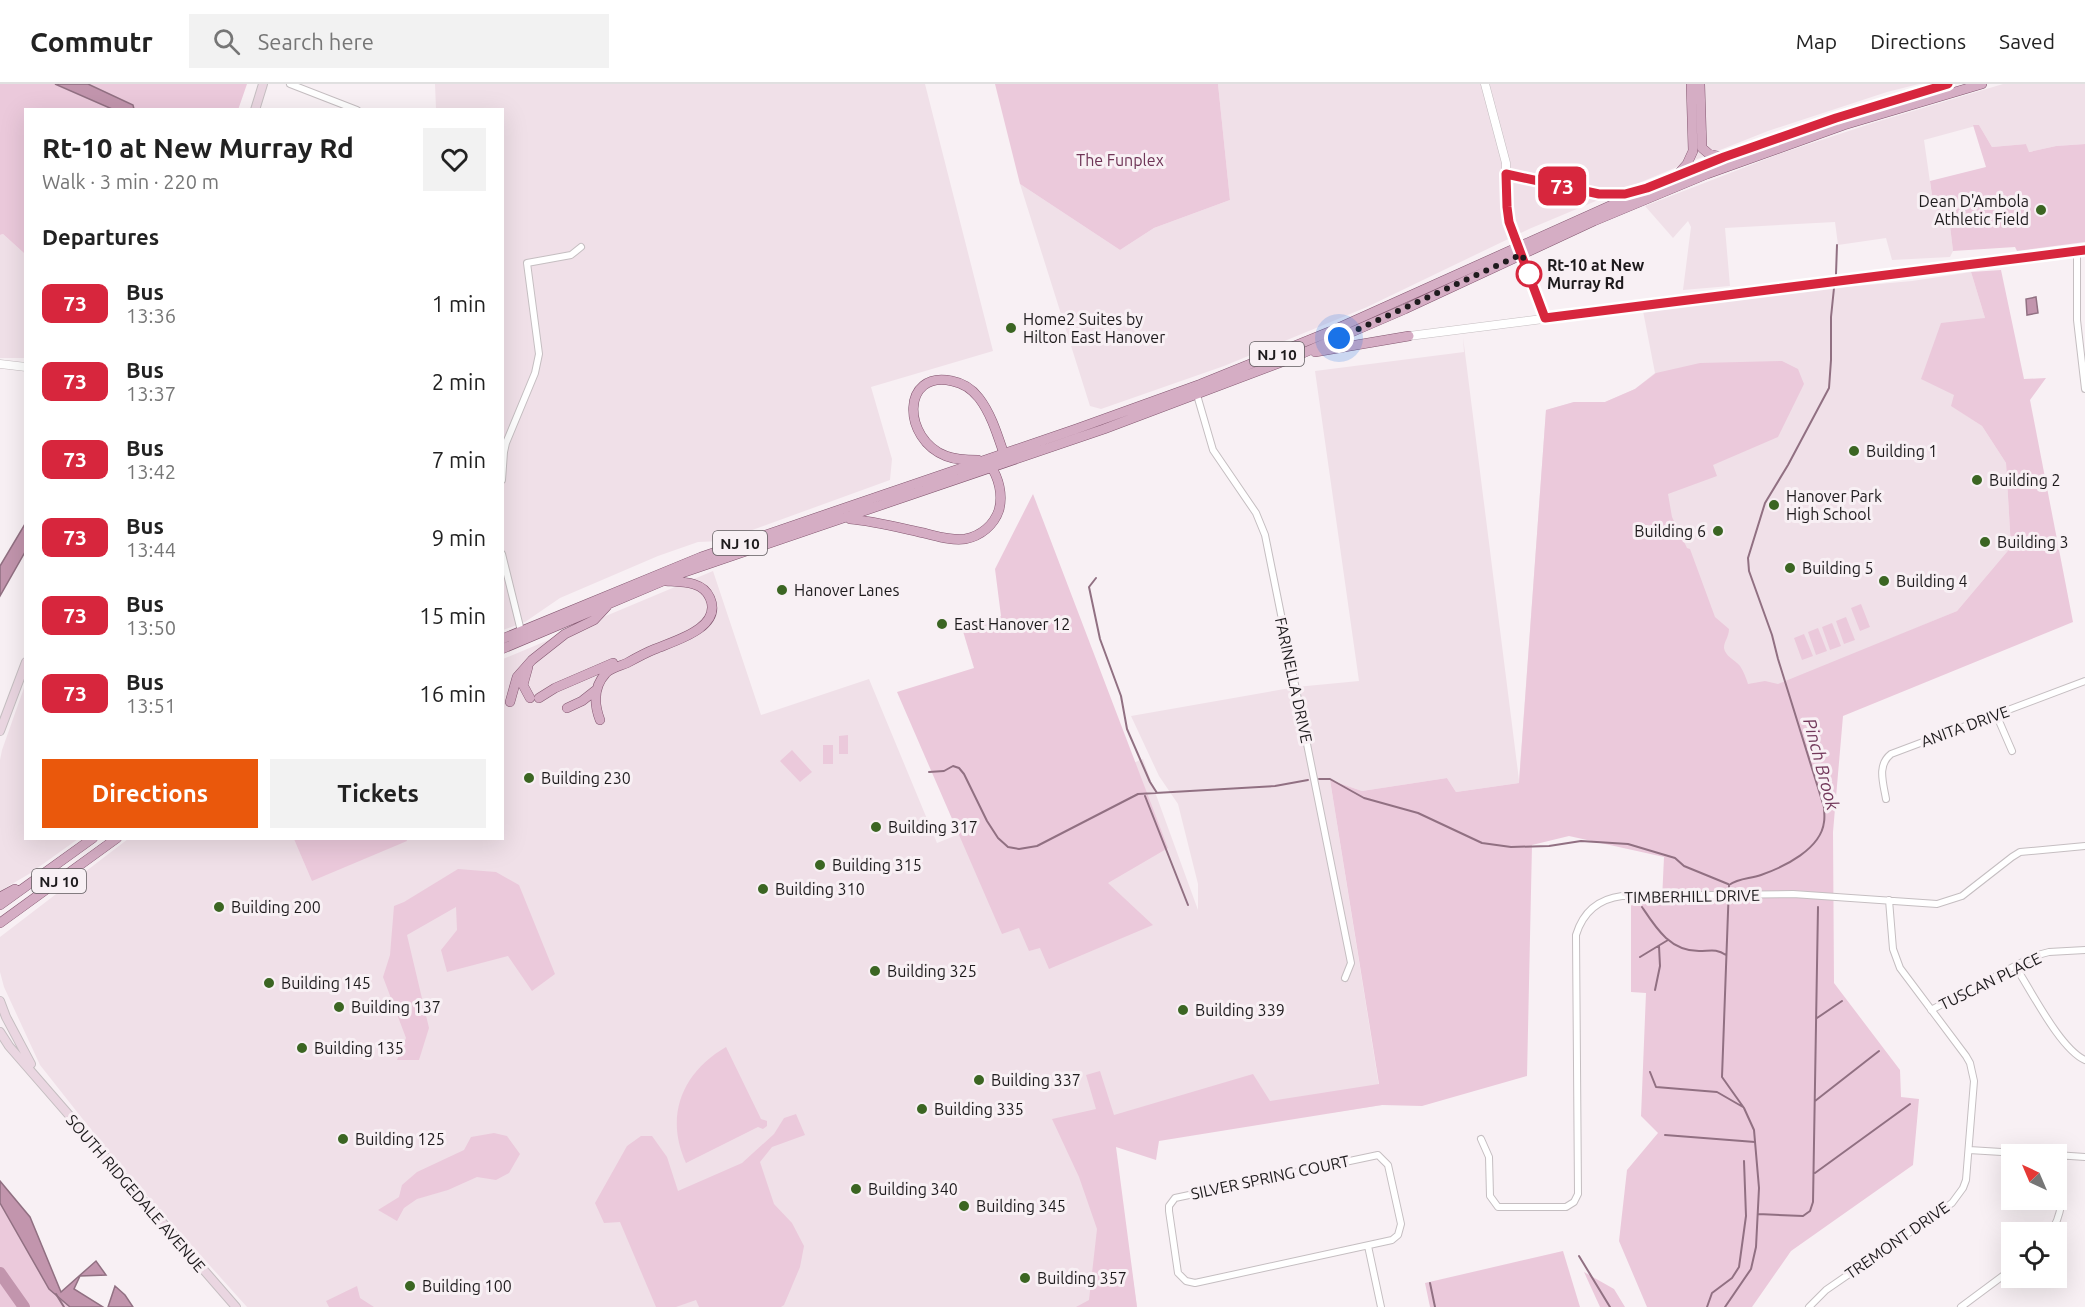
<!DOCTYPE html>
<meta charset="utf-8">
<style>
:root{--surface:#fff;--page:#f2f2f2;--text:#222;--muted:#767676;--line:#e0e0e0;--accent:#ea580c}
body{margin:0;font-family:Ubuntu,sans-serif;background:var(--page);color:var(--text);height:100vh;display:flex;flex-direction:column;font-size:22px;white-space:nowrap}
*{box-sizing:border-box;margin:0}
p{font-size:20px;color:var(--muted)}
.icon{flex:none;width:33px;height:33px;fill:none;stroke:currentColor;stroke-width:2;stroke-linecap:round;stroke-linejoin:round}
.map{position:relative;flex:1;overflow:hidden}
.details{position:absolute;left:24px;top:24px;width:480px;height:732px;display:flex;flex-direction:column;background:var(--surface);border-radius:0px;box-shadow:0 6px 24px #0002}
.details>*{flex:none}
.badge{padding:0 12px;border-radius:9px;font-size:21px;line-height:39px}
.needle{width:39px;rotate:316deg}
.fabs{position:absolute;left:2001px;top:1060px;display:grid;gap:12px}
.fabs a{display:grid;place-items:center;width:66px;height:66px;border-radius:0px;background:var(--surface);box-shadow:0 6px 24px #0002;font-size:30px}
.you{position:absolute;width:30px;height:30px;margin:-15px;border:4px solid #fff;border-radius:50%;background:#1a73e8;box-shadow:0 0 0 9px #1a73e833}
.map>.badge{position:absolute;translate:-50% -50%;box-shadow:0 0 0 3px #fff}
h2{padding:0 18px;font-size:22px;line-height:54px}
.round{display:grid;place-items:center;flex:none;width:63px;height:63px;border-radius:0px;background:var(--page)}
.head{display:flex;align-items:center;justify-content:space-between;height:102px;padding:0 18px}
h1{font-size:28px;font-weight:700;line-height:45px}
.cta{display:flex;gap:12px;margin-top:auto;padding:12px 18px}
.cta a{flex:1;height:69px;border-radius:0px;background:var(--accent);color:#fff;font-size:24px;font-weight:700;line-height:69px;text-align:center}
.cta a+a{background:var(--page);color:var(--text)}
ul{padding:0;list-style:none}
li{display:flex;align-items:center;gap:18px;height:78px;padding:0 18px}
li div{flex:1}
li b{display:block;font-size:22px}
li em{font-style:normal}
li .badge{min-width:66px;font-weight:700;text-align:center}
header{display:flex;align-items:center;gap:36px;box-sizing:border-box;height:84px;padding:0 30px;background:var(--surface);border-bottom:2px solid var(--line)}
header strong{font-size:28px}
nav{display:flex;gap:33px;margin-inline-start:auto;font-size:21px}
.search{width:420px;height:54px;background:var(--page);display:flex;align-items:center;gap:15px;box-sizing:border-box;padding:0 21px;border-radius:0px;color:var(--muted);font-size:22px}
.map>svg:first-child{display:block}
.built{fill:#f0e0e8}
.green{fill:#ebc9db}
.water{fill:#c295ad;stroke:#917082;stroke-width:1.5}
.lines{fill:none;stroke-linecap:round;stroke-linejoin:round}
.stream{stroke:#917082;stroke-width:2}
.river{stroke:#c295ad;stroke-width:12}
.minor-casing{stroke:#c5bec1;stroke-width:8}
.tertiary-casing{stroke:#c5bec1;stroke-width:9}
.secondary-casing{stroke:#c5bec1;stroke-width:10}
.primary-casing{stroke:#835770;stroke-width:10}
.minor{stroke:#fff;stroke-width:6}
.tertiary{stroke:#fff;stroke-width:8}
.secondary{stroke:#ead6e1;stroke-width:8}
.primary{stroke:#d5adc4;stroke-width:9}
.line-casing{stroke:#fff;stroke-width:14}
.line{stroke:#d7263d;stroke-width:9}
.walk{stroke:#1e1b1d;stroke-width:6;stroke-dasharray:0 10.8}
.poi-dot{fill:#3b6522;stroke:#f8f0f4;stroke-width:2}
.stop-dot{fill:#fff;stroke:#d7263d;stroke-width:3}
.labels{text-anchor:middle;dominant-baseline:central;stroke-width:6;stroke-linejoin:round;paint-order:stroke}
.shield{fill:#f8f0f4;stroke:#5f5b5e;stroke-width:1.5}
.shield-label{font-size:15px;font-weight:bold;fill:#1e1b1d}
.park-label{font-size:16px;fill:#6e3456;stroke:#f8f0f4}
.poi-label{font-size:16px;fill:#1e1b1d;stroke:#f8f0f4;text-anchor:start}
.stop-label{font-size:16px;font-weight:bold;fill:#1e1b1d;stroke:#f8f0f4;text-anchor:start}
.street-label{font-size:16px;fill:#1e1b1d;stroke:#f8f0f4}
.water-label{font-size:18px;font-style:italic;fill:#73395b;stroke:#f8f0f4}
</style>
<header>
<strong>Commutr</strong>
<div class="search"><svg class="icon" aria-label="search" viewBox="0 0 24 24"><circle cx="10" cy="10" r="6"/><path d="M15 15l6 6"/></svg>Search here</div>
<nav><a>Map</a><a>Directions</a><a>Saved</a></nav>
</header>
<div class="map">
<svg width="2085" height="1223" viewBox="0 0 2085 1223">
<rect width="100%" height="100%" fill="#f8f0f4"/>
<path class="built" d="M435,0H925L993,267L871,303L892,375L890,396L722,457L698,458L658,472L560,514L525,538L503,546L502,26L436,25Z
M1218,0H1919L1887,8L1768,47L1677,83L1529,145L1367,223L1224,282L1101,325L1090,322L1020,100L1120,166L1154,144L1230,116Z
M2003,0H2085V60L2056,62L2028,68L2026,60L1992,63L1979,41L1924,56L1934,126L1948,125L1953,167L1950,173L1892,176L1886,154L1838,161L1835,138L1725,144L1730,202L1683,206L1691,143L1688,137L1673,154L1645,122L1779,70L1873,39Z
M3,150L25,170V274H0V151Z
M1971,188L1985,234L1952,322L1982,342L2006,379L2011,463L1957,527L1804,591L1519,699L1456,708L1447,694L1362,707L1330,696L1382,1021L1330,1029L1327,1018L1113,1061L1137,1223H247L115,1076L40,981L4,903L0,888V853L128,755L502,754L503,575L713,487L761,631L869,595L937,759L1143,675L1198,826V800L1178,720L1159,692L1131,632L1296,603L1359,597L1315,287L1464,268L1463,253L1519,696L1546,326L1574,318H1605L1635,305L1655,289L1643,227L1789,208L1912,197Z
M25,601L26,754L78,755L29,790L0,807V676L2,666Z"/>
<path class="green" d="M0,0H55L112,25L26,26L25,170L3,150L0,151Z
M88,0H247L238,26L134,25L133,21Z
M995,0H1218L1230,116L1154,144L1120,166L1020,100Z
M1973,41H1979L1992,63L2026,60L2029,68L2056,62L2085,60V158L2017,167L2015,163L1953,167L1948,125L1934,126L1930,97L1986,83Z
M2001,186L2024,295L2046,294L2030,316L2073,538L1843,632L1833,748L1834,899L1900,986L1901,1013L1919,1015L1913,1081L1791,1167L1752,1223H1647L1619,1157L1627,1086L1658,1049L1641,1032L1646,909L1631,908V819L1662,816L1664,773L1569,752L1532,761L1527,992L1422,1022L1382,1021L1159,1057L1156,1076L1116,1063L1137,1223H1076L1089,1216L1097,1145L1079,1093L1052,1035L1096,1025L1086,991L1100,987L1114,1031L1253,990L1270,1017L1379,1000L1330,696L1362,707L1447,694L1456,708L1519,699L1546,326L1574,318H1605L1635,305L1656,289L1700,279L1782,277L1798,285L1804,300L1778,353L1713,381L1717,392L1668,410L1672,433L1687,464L1690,465L1715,533L1729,545C1729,553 1724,557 1724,564C1725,572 1735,576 1740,582C1744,588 1746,594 1748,600L1765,597L1778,600L1957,527L2011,463L2006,379L1982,342L1951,322L1954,311L1921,295L1941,239L1985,234L1971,188Z
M1033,410L1168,764L1108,799L1153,841L1049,885L1040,864L1029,867L1019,844L1002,850L897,608L974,584L962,544L1001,532L995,485Z
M1861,520L1870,543L1860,547L1851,524Z
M1846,533L1855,556L1844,560L1836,537Z
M1832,539L1841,562L1830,566L1822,543Z
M1818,544L1827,567L1816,571L1808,548Z
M1804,550L1813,572L1802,576L1794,554Z
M848,651V670H839V652Z
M823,661H833V680H823Z
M792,666L812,688L800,698L780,677Z
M406,754L407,757L312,797L294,755Z
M458,785L496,788L519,801L555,890L532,907L508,872L447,888L441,866L457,846L456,823L407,851L429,944L419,976H397L406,954L383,893L390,871L394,822L404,818Z
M726,963L761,1035L767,1037V1042L763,1045L758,1043L686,1079C664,1031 683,988 726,963Z
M796,1030L805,1051L772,1063L760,1078L774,1120L792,1139L804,1162L800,1183L784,1221L781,1223H699L696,1216L676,1223H656L620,1138L604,1139L595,1119L627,1062L641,1052H652L667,1073L678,1107L742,1079L774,1050L784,1034Z
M494,1049L507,1052L520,1070L509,1089L496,1096L477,1093L448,1106L417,1115L404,1124L397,1137L378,1126L399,1113L402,1101L417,1088L464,1066L471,1053Z
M0,1119L49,1205L70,1223H0Z
M1563,1167L1580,1223H1430L1425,1199Z
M1584,1188L1614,1205L1625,1223H1600Z
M357,1202L360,1214L374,1223H329L326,1217Z"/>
<path class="water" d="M55,0H88L133,21L134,25H112Z
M2036,213L2038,229L2027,231L2026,215Z
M25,440V468L0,512V482Z
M0,1097L30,1133L61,1208L96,1177L106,1191L80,1192L74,1205L103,1223H70L49,1205L0,1119Z
M115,1202L125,1211L133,1223H108Z"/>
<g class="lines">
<path class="stream" d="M1836,190L1837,161
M1096,494L1089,503L1100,555L1121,612L1127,645L1150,698L1157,709
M929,688L944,687L953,682L959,684L964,690L987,737L998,754L1008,763L1019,765L1037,762L1138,710L1275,702L1308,696
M1319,695H1330L1364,714L1418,729L1482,759L1511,763L1549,762L1581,757L1628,760L1675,774L1684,782L1728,800
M1145,712L1188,821
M1642,823C1656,844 1670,867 1699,867C1710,867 1716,864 1726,871
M1640,873L1668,856
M1655,906L1660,882L1659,862
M1817,934L1842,917
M1650,988L1656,1003L1717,1008L1743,1023
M1815,1017L1879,967
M1665,1051L1755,1058
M1815,1089L1910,1020
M1758,1130L1803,1132L1810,1127L1813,1118L1818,823
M1579,1172L1610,1223
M1430,1199L1435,1223
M56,1210L64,1223
M1707,1223L1712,1209L1732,1194L1739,1183L1746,1132L1744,1077
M1725,1223L1751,1185L1756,1163L1759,1104L1754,1046L1744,1024L1722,993L1729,801C1739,794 1750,795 1761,791C1784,783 1821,765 1824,738C1825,733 1824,728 1824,723L1778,575L1772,551L1749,487L1748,474L1765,419L1788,381L1829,304L1831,276V233L1834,204"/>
<path class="river" d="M0,1189L24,1223"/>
<g class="minor-casing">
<path id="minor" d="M290,0L357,26
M2077,167V236L2085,305
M1197,311L1213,366L1256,429L1265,451L1351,879L1345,894
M502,396L504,368L506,359L535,289L539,270L527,179L571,171L581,163
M502,470L521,547
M1996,630L2012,667
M1886,715C1883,698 1877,681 1891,670L2085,597
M2015,882C2031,906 2060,965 2085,976
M1931,926L2034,872L2049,868L2085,866
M1481,1055L1489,1073L1490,1112L1498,1123H1566L1574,1118L1578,1110L1576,851C1583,828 1598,815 1622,812L1793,810L1937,820L1962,812L2012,773L2020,768L2085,762
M1969,1066L2048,1071
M1378,1071L1388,1081L1401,1140L1398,1151L1392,1156L1195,1199L1186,1197L1178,1189L1169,1127V1122L1175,1114Z
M2056,1071L2085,1073
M2050,1149C2066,1128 2062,1097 2063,1072
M1368,1162L1381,1223
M1809,1223L1826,1206L1952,1119L1963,1104L1966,1096L1974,997L1970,979L1966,972L1900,884L1893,865L1889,816
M1961,1223L2012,1185"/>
</g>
<g class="tertiary-casing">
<path id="tertiary" d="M1485,0L1506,79V115L1510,138L1545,234
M1409,252L2085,166
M0,280L26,283"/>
</g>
<g class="secondary-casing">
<path id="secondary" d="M255,26L263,0
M0,647L26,578
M0,917L6,933L31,980
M0,948L9,962L236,1223"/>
</g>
<g class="primary-casing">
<path id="primary" d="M1700,0L1702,64L1709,70L1722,73
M1679,89L1687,80L1693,67L1691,0
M1506,90C1539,97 1595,115 1627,109
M1315,268L1409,252
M978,376C967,376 956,376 946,372C902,355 901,286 952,297C963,299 972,305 979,314C992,331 998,353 1005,373
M850,435C873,437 896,443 919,448C934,451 950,457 965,455C981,452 994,441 999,426C1003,411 999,394 990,381
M502,555L701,473L1076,345L1201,300L1329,248L1674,93L1836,34L1948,0
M502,565L682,489L1104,345L1287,276L1405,225L1594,137L1707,90L1844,41L1982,0
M528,583L523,601L530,614
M539,614L555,604L613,579
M510,618L517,593L532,576L565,550L594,536L607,522
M567,624L582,617L596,606
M600,636C594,620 593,603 606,589C611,584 620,582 627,579C636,574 645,569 655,565C674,557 723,544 710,514C703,497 682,498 666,497
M0,813L15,805
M0,821L93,754
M0,839L117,754"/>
</g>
<use href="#minor" class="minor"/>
<use href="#tertiary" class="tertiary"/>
<use href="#secondary" class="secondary"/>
<use href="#primary" class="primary"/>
</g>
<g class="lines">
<g class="line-casing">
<path id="line" d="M1948,0L1836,34L1724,73L1647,104L1625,110H1599L1506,90L1507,123L1509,138L1545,234L2085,166"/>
</g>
<use href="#line" class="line"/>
<path class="walk" d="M1339,254L1522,170L1529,190"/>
</g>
<g class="poi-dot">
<circle cx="2041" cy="126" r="6"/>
<circle cx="1011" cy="244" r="6"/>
<circle cx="1854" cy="367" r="6"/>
<circle cx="1977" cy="396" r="6"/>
<circle cx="1774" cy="421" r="6"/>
<circle cx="1718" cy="447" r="6"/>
<circle cx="1985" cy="458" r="6"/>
<circle cx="1790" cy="484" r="6"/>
<circle cx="1884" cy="497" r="6"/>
<circle cx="782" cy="506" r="6"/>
<circle cx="942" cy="540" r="6"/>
<circle cx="529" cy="694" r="6"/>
<circle cx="876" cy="743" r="6"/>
<circle cx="820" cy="781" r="6"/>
<circle cx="763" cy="805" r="6"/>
<circle cx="219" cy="823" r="6"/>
<circle cx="875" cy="887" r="6"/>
<circle cx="269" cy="899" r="6"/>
<circle cx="339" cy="923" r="6"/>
<circle cx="1183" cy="926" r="6"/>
<circle cx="302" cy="964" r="6"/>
<circle cx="979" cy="996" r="6"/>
<circle cx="922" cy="1025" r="6"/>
<circle cx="343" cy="1055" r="6"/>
<circle cx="856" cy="1105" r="6"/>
<circle cx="964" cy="1122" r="6"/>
<circle cx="1025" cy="1194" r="6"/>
<circle cx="410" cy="1202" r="6"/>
</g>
<circle class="stop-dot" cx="1529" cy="190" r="12"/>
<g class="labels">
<g class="shield">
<rect x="1250" y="258" width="54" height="24" rx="4.5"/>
<rect x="713" y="447" width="54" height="24" rx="4.5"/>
<rect x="32" y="785" width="54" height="24" rx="4.5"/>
</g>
<g class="shield-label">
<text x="1277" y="270">NJ 10</text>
<text x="740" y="459">NJ 10</text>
<text x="59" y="797">NJ 10</text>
</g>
<g class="park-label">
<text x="1120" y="76">The Funplex</text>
</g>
<g class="poi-label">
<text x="2029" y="117" text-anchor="end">Dean D'Ambola<tspan x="2029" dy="18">Athletic Field</tspan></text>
<text x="1023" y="235">Home2 Suites by<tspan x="1023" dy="18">Hilton East Hanover</tspan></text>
<text x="1866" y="367">Building 1</text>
<text x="1989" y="396">Building 2</text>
<text x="1786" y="412">Hanover Park<tspan x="1786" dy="18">High School</tspan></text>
<text x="1706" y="447" text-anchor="end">Building 6</text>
<text x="1997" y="458">Building 3</text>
<text x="1802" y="484">Building 5</text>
<text x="1896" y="497">Building 4</text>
<text x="794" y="506">Hanover Lanes</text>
<text x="954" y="540">East Hanover 12</text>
<text x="541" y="694">Building 230</text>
<text x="888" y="743">Building 317</text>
<text x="832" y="781">Building 315</text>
<text x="775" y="805">Building 310</text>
<text x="231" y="823">Building 200</text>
<text x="887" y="887">Building 325</text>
<text x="281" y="899">Building 145</text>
<text x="351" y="923">Building 137</text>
<text x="1195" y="926">Building 339</text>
<text x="314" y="964">Building 135</text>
<text x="991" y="996">Building 337</text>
<text x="934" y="1025">Building 335</text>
<text x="355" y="1055">Building 125</text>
<text x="868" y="1105">Building 340</text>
<text x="976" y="1122">Building 345</text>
<text x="1037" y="1194">Building 357</text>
<text x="422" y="1202">Building 100</text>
</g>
<g class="stop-label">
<text x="1547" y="181">Rt-10 at New<tspan x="1547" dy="18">Murray Rd</tspan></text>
</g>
<g class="street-label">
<text transform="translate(1294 596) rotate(78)">FARINELLA DRIVE</text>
<text transform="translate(1965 642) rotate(-20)">ANITA DRIVE</text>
<text transform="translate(1692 812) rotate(-1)">TIMBERHILL DRIVE</text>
<text transform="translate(1990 897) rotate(-26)">TUSCAN PLACE</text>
<text transform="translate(1270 1093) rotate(-12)">SILVER SPRING COURT</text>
<text transform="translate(136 1109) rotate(49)">SOUTH RIDGEDALE AVENUE</text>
<text transform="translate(1897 1156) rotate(-35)">TREMONT DRIVE</text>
</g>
<g class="water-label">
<text transform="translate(1822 680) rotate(75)">Pinch Brook</text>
</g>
</g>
</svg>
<div class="fabs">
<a><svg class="needle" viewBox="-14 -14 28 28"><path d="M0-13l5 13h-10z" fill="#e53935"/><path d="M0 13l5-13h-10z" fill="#767676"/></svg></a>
<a><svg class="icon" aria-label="locate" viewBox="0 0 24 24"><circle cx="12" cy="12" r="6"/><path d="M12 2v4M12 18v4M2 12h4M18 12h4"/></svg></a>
</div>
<div class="you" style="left:1339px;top:254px"></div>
<b class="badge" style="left:1562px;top:102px;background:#d7263d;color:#fff">73</b>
<section class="details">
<div class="head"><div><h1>Rt-10 at New Murray Rd</h1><p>Walk · 3 min · 220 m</p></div><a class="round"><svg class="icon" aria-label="heart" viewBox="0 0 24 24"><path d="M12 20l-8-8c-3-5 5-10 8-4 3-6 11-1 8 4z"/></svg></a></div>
<h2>Departures</h2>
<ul>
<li><span class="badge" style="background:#d7263d;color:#fff">73</span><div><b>Bus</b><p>13:36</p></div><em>1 min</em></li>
<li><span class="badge" style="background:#d7263d;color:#fff">73</span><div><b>Bus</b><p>13:37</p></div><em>2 min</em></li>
<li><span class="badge" style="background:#d7263d;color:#fff">73</span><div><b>Bus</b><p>13:42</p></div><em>7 min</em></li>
<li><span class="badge" style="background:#d7263d;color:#fff">73</span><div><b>Bus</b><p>13:44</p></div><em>9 min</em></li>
<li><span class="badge" style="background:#d7263d;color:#fff">73</span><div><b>Bus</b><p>13:50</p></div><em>15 min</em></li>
<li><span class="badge" style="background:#d7263d;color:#fff">73</span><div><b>Bus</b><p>13:51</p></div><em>16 min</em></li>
</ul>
<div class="cta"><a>Directions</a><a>Tickets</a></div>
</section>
</div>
